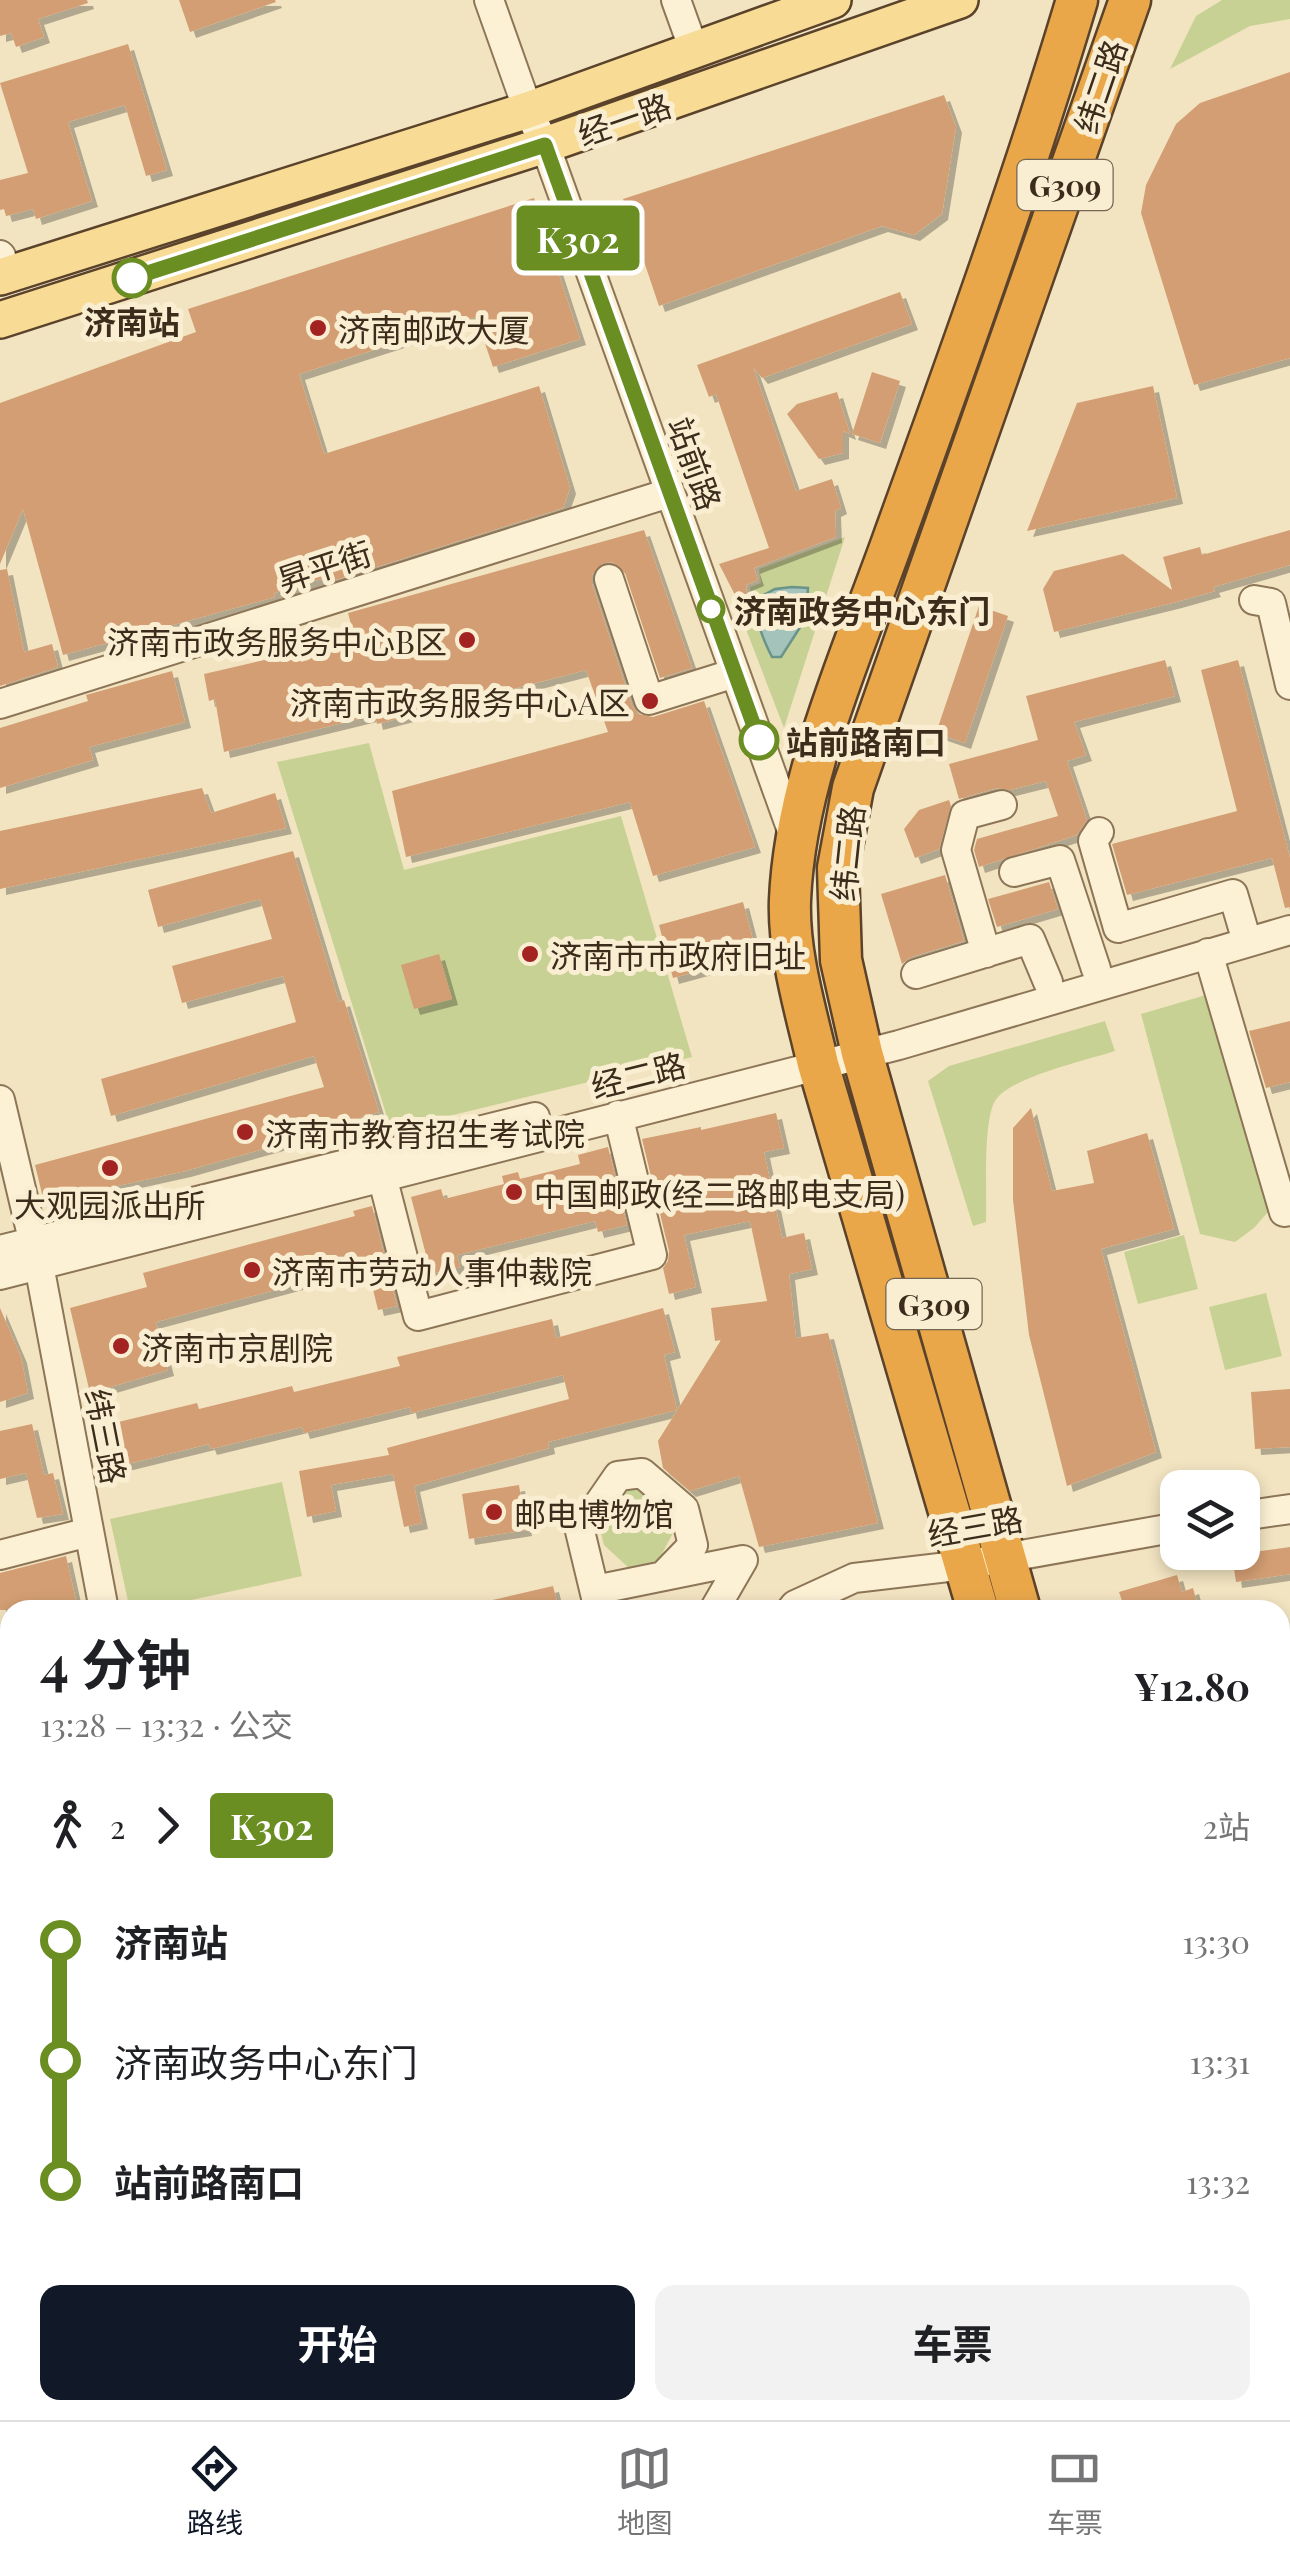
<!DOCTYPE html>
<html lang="zh">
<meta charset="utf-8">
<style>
:root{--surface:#fff;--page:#f2f2f2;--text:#202124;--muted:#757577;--line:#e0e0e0;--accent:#111827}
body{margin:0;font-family:"Playfair Display","Noto Sans SC",serif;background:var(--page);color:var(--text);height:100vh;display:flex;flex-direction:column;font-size:38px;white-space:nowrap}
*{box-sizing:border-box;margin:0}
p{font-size:32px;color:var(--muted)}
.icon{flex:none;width:55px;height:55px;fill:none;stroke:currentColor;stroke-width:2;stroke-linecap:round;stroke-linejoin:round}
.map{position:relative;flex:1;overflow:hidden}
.sheet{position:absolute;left:0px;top:1600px;width:1290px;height:820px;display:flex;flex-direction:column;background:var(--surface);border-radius:30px 30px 0 0;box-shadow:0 5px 15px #0003}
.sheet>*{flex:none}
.badge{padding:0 20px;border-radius:8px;font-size:35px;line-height:65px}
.tools{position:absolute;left:1160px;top:1470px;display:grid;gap:20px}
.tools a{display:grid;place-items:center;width:100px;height:100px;border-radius:20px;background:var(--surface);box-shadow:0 5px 15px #0003;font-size:50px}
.map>.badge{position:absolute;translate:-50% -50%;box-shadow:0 0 0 5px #fff}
.legs{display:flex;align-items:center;gap:15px;height:110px;padding:0 40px;font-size:32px}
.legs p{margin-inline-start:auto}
.headline{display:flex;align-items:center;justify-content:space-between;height:170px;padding:0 40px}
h1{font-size:55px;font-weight:700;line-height:75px}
.primary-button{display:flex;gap:20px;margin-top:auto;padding:20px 40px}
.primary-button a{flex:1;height:115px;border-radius:20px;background:var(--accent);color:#fff;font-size:40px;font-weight:700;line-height:115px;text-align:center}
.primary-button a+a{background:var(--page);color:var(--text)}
ul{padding:0 40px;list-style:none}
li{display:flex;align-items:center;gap:35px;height:120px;font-size:38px}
li i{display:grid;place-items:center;width:15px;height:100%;margin:0 12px;background:currentColor}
li i::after{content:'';width:25px;height:25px;margin:-12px;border:8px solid;border-radius:50%;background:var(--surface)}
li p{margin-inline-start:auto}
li:first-child i{background:linear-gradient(#0000 50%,currentColor 0)}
li:last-child i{background:linear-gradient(currentColor 50%,#0000 0)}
.tabs{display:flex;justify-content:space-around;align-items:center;height:140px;border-top:2px solid var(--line);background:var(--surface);font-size:28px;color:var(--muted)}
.tabs a{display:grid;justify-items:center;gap:5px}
.tabs .on{color:var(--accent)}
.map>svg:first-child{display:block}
.green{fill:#c8d194}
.water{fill:#a4c4bb;stroke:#6a938a;stroke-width:2.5}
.building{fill:#d39e73;filter:url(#shadow)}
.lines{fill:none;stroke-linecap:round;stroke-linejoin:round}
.minor-casing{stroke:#8d7557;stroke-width:32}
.major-casing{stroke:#5a422b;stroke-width:40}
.highway-casing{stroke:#5a422b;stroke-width:45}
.minor{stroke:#fcf1d5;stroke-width:28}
.major{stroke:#f8dc95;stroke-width:35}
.highway{stroke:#e9a74a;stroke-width:40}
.line-1-casing{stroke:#fff;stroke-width:22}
.line-1{stroke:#6b8e23;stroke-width:15}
.stop-1-dot{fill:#fff;stroke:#6b8e23;stroke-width:5}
.poi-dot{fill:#a22321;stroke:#f9eed1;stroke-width:4}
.labels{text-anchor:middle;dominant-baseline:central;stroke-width:10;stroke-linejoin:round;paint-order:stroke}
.shield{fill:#f9eed1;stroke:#746652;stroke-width:2.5}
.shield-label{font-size:30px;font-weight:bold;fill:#3b2c1c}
.street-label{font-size:32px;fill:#3b2c1c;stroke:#f9eed1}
.stop-label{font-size:32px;font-weight:bold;fill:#3b2c1c;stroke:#f9eed1;text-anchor:start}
.poi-label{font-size:32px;fill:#3b2c1c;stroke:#f9eed1;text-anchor:start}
</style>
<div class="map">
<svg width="1290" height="2420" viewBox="0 0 1290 2420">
<defs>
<filter id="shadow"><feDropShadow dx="6" dy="6" stdDeviation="0" flood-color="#0004"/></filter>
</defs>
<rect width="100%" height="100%" fill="#f2e4c1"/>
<path class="green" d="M1222,0H1290V19L1250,26L1170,69L1196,16Z
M845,537L784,728L737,606L751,596L750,587L761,583L759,569Z
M369,743L404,870L621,816L692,1057L391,1130L277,762Z
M1206,995L1273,1206L1254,1228L1235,1242L1200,1234L1141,1014Z
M1105,1021L1115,1051C1088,1060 1005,1078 994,1103C983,1125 987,1194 986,1222L973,1226L928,1081L949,1066Z
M1184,1235L1198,1289L1138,1304L1124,1252Z
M1266,1293L1282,1356L1225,1370L1209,1307Z
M282,1482L302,1576L145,1610H130L110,1519Z
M640,1488L669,1508L674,1531L655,1567L630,1569L604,1545L599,1526L617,1491Z"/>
<path class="water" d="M792,587L808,588L806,618L781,657H772C761,635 754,620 762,596L775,589Z"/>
<path class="building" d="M0,0H87L88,3L38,19L44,37L16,47L11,33L0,36Z
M179,0H275L276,2L190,32Z
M128,44L167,170L146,176L125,105L68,122L92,201L36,219L33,209L6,216L4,209L0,210V180L28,173L0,83Z
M1290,72V358L1194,385L1141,213L1146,185L1176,124L1200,103Z
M944,95L956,127L942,214L914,235L882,226L659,306L623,199Z
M534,198L580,339L493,367L476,317L299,374L324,454L539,386L570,488L563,508L332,581L331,576L274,593L275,597L63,655L23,509L0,564V403L196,332L188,309Z
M900,292L912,324L762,378L753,367L796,491L832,479L841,508L835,511L836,537L754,568L758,580L746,585L749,622L719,564L769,548L716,394L709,397L697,365Z
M872,372L900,381L880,443L852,434Z
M1153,386L1177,498L1027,531L1077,403Z
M837,392L850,434L843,431V453L819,459L787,414L797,404Z
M644,530L692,668L660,678L625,573L613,562L603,563L592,575V584L632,706L638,714L653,717L704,701L755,847L653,876L630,802L406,857L392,791L608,732L586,670L377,724L375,715L224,752L215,699L209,701L204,674L355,639L348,613Z
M1290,530V565L1213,587L1215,591L1176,602L1054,632L1043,589L1054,571L1123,554L1172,590L1163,557L1200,547L1202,555Z
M7,569L24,652L52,644L58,667L0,686V570Z
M979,606L1008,616L965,743L936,733Z
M1165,660L1175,696L1074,722L1086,755L1067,761L1087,820L1077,835L979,867L974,850L977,839L1058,816L1046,781L1010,790L997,788L959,799L949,764L1038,740L1026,696Z
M1238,660L1290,858V907L1285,908L1272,858L1127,895L1112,844L1237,811L1201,670Z
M172,671L185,722L89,747L93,760L0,788V728L88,701L86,695Z
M202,788L211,813L275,793L286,828L0,889V831Z
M949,800L951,806L939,849L915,858L904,829L919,810Z
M293,851L339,1002L344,1000L379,1112L316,1131L317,1134L185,1171L44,1202L35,1165L324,1087L314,1056L111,1116L101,1079L296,1022L283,976L182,1003L172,966L272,939L260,899L158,927L148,890Z
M945,875L964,941L911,957L902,964L881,894Z
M1049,882L1058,909L997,927L988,899Z
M743,902L757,955L673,978L659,925Z
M439,954L452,999L414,1009L401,965Z
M1290,1021V1082L1266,1088L1249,1031Z
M1031,1108L1052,1191L1094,1183L1087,1151L1147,1133L1174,1229L1101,1249L1156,1452L1067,1486L1029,1335L1013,1200V1128Z
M776,1113L784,1148L764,1152L782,1238L804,1233L812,1269L789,1274L796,1338L828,1333L878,1523L759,1547L739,1476L690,1491L663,1468L658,1441L721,1340L715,1341L711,1308L767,1301L750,1221L684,1235L696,1287L669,1294L663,1268L668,1261L669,1251L642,1139L701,1127V1130Z
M608,1147L627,1225L598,1232L595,1221L457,1255L460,1267L431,1274L411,1197L441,1189L444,1199L504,1184L502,1176L518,1172L520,1179L580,1164L578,1155Z
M372,1206L397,1306L378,1310L367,1265L156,1322L168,1370L90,1393L70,1308L147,1287L143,1273L355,1216L353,1211Z
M0,1308L21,1357L28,1393L0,1402Z
M663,1308L675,1352L664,1355L677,1410L548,1442L549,1448L414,1486L422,1523L404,1527L393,1474L331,1485L336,1511L307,1517L299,1471L389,1455L387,1448L569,1399L563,1375L411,1413L410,1407L304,1433L302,1427L211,1449L209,1444L115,1467L106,1425L197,1403L199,1409L292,1386L294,1392L400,1366L397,1357L552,1319L556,1338Z
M1290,1389V1447L1255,1449L1251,1392Z
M32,1424L44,1475L53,1473L63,1514L37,1518L26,1473L0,1479V1431Z
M519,1485L526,1530L469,1539L462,1494Z
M1290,1547V1574L1236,1582L1232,1555Z
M66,1556L78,1610H0V1573Z
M1177,1575L1182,1592L1193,1588L1199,1610H1125L1119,1592Z
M553,1586L559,1610H475V1604Z"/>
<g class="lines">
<g class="minor-casing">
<path id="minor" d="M489,0L528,110L545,145L795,839
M676,0L694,50
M0,255L1,256
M609,579L649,700L735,673
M1254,600L1271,603L1290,685
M0,704L669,493
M1099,832L1093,841L1118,928L1233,894L1243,928
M1014,872L1060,860L1096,969
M986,953L956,850L965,815L1002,805
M1208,953L1284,1212L1290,1211
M916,974L1030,939L1048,982
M0,1100L39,1265L104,1610
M382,1176L418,1316L652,1255L618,1115
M0,1250L535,1117
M0,1275L899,1045L1290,930
M1242,1516L1290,1509
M0,1555L89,1532
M595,1590L743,1560L714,1610
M599,1610L580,1531L618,1476L642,1473L684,1509L693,1545L663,1576
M791,1610L795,1605L854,1578L965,1565L1178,1527
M0,1869L10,1867
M265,2410L267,2420
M692,2410L693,2420"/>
</g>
<g class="major-casing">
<path id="major" d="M0,277L528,110L833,0
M0,320L545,145L960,0
M1280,2145H1290
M1280,2183H1290
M0,2316L10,2314"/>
</g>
<g class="highway-casing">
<path id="highway" d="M978,1610L818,1064C806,1011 788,954 790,900C795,778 853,652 894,537C958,360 1023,181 1077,0
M1020,1610L862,1053L841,960L838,868L853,788L1130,0
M1179,2410L1181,2420
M1217,2410L1219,2420"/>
</g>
<use href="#minor" class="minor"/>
<use href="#major" class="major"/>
<use href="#highway" class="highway"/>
</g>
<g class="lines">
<g class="line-1-casing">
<path id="line-1" d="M132,278L545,145L759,740"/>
</g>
<use href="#line-1" class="line-1"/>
</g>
<g class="stop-1-dot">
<circle cx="132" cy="278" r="18"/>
<circle cx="711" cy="609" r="12"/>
<circle cx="759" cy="740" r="18"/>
</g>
<g class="poi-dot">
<circle cx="318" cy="328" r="10"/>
<circle cx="467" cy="640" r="10"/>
<circle cx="650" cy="701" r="10"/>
<circle cx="530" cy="954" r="10"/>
<circle cx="245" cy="1132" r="10"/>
<circle cx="110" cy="1168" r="10"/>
<circle cx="514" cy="1192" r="10"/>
<circle cx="252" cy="1270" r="10"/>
<circle cx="121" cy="1346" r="10"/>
<circle cx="494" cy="1512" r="10"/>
</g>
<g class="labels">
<g class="shield">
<rect x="1017.5" y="160" width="95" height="50" rx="8"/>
<rect x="886.5" y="1279" width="95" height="50" rx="8"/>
</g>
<g class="shield-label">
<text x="1065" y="185">G309</text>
<text x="934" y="1304">G309</text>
</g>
<g class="street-label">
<text transform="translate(1099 86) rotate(-71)">纬二路</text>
<text transform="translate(624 118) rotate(-19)">经一路</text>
<text transform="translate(696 463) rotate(70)">站前路</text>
<text transform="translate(324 565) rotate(-18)">昇平街</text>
<text transform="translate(846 853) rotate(-84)">纬二路</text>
<text transform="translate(638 1074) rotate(-14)">经二路</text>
<text transform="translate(107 1436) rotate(79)">纬三路</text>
<text transform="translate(975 1525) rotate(-10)">经三路</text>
</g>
<g class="stop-label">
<text x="132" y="320" text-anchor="middle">济南站</text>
<text x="734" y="609">济南政务中心东门</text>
<text x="786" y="740">站前路南口</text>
</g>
<g class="poi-label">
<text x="338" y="328">济南邮政大厦</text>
<text x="447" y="640" text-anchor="end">济南市政务服务中心B区</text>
<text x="630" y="701" text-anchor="end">济南市政务服务中心A区</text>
<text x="550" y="954">济南市市政府旧址</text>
<text x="265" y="1132">济南市教育招生考试院</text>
<text x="534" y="1192">中国邮政(经二路邮电支局)</text>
<text x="110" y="1203" text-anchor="middle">大观园派出所</text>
<text x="272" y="1270">济南市劳动人事仲裁院</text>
<text x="141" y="1346">济南市京剧院</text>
<text x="514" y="1512">邮电博物馆</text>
</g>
</g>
</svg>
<div class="tools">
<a><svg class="icon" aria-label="layers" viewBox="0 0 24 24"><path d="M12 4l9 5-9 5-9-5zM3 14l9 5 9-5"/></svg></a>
</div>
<b class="badge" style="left:578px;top:238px;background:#6b8e23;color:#fff">K302</b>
<section class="sheet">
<div class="headline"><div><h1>4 分钟</h1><p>13:28 – 13:32 · 公交</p></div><b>¥12.80</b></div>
<div class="legs"><svg class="icon" aria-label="walk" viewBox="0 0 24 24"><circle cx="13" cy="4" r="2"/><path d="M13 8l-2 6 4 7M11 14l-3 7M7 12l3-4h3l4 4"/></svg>2<svg class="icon" aria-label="forward" viewBox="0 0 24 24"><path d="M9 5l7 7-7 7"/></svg><b class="badge" style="background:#6b8e23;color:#fff">K302</b><p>2站</p></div>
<ul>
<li><i style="color:#6b8e23"></i><b>济南站</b><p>13:30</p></li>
<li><i style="color:#6b8e23"></i><span>济南政务中心东门</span><p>13:31</p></li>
<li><i style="color:#6b8e23"></i><b>站前路南口</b><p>13:32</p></li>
</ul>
<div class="primary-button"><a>开始</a><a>车票</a></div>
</section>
</div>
<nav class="tabs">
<a class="on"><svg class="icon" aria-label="directions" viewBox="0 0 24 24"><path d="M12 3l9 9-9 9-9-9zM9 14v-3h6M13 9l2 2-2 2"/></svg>路线</a>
<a><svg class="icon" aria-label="map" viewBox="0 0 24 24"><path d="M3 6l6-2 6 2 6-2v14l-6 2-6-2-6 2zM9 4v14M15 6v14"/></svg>地图</a>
<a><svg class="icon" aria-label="tickets" viewBox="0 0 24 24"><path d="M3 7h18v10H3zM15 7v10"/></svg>车票</a>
</nav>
